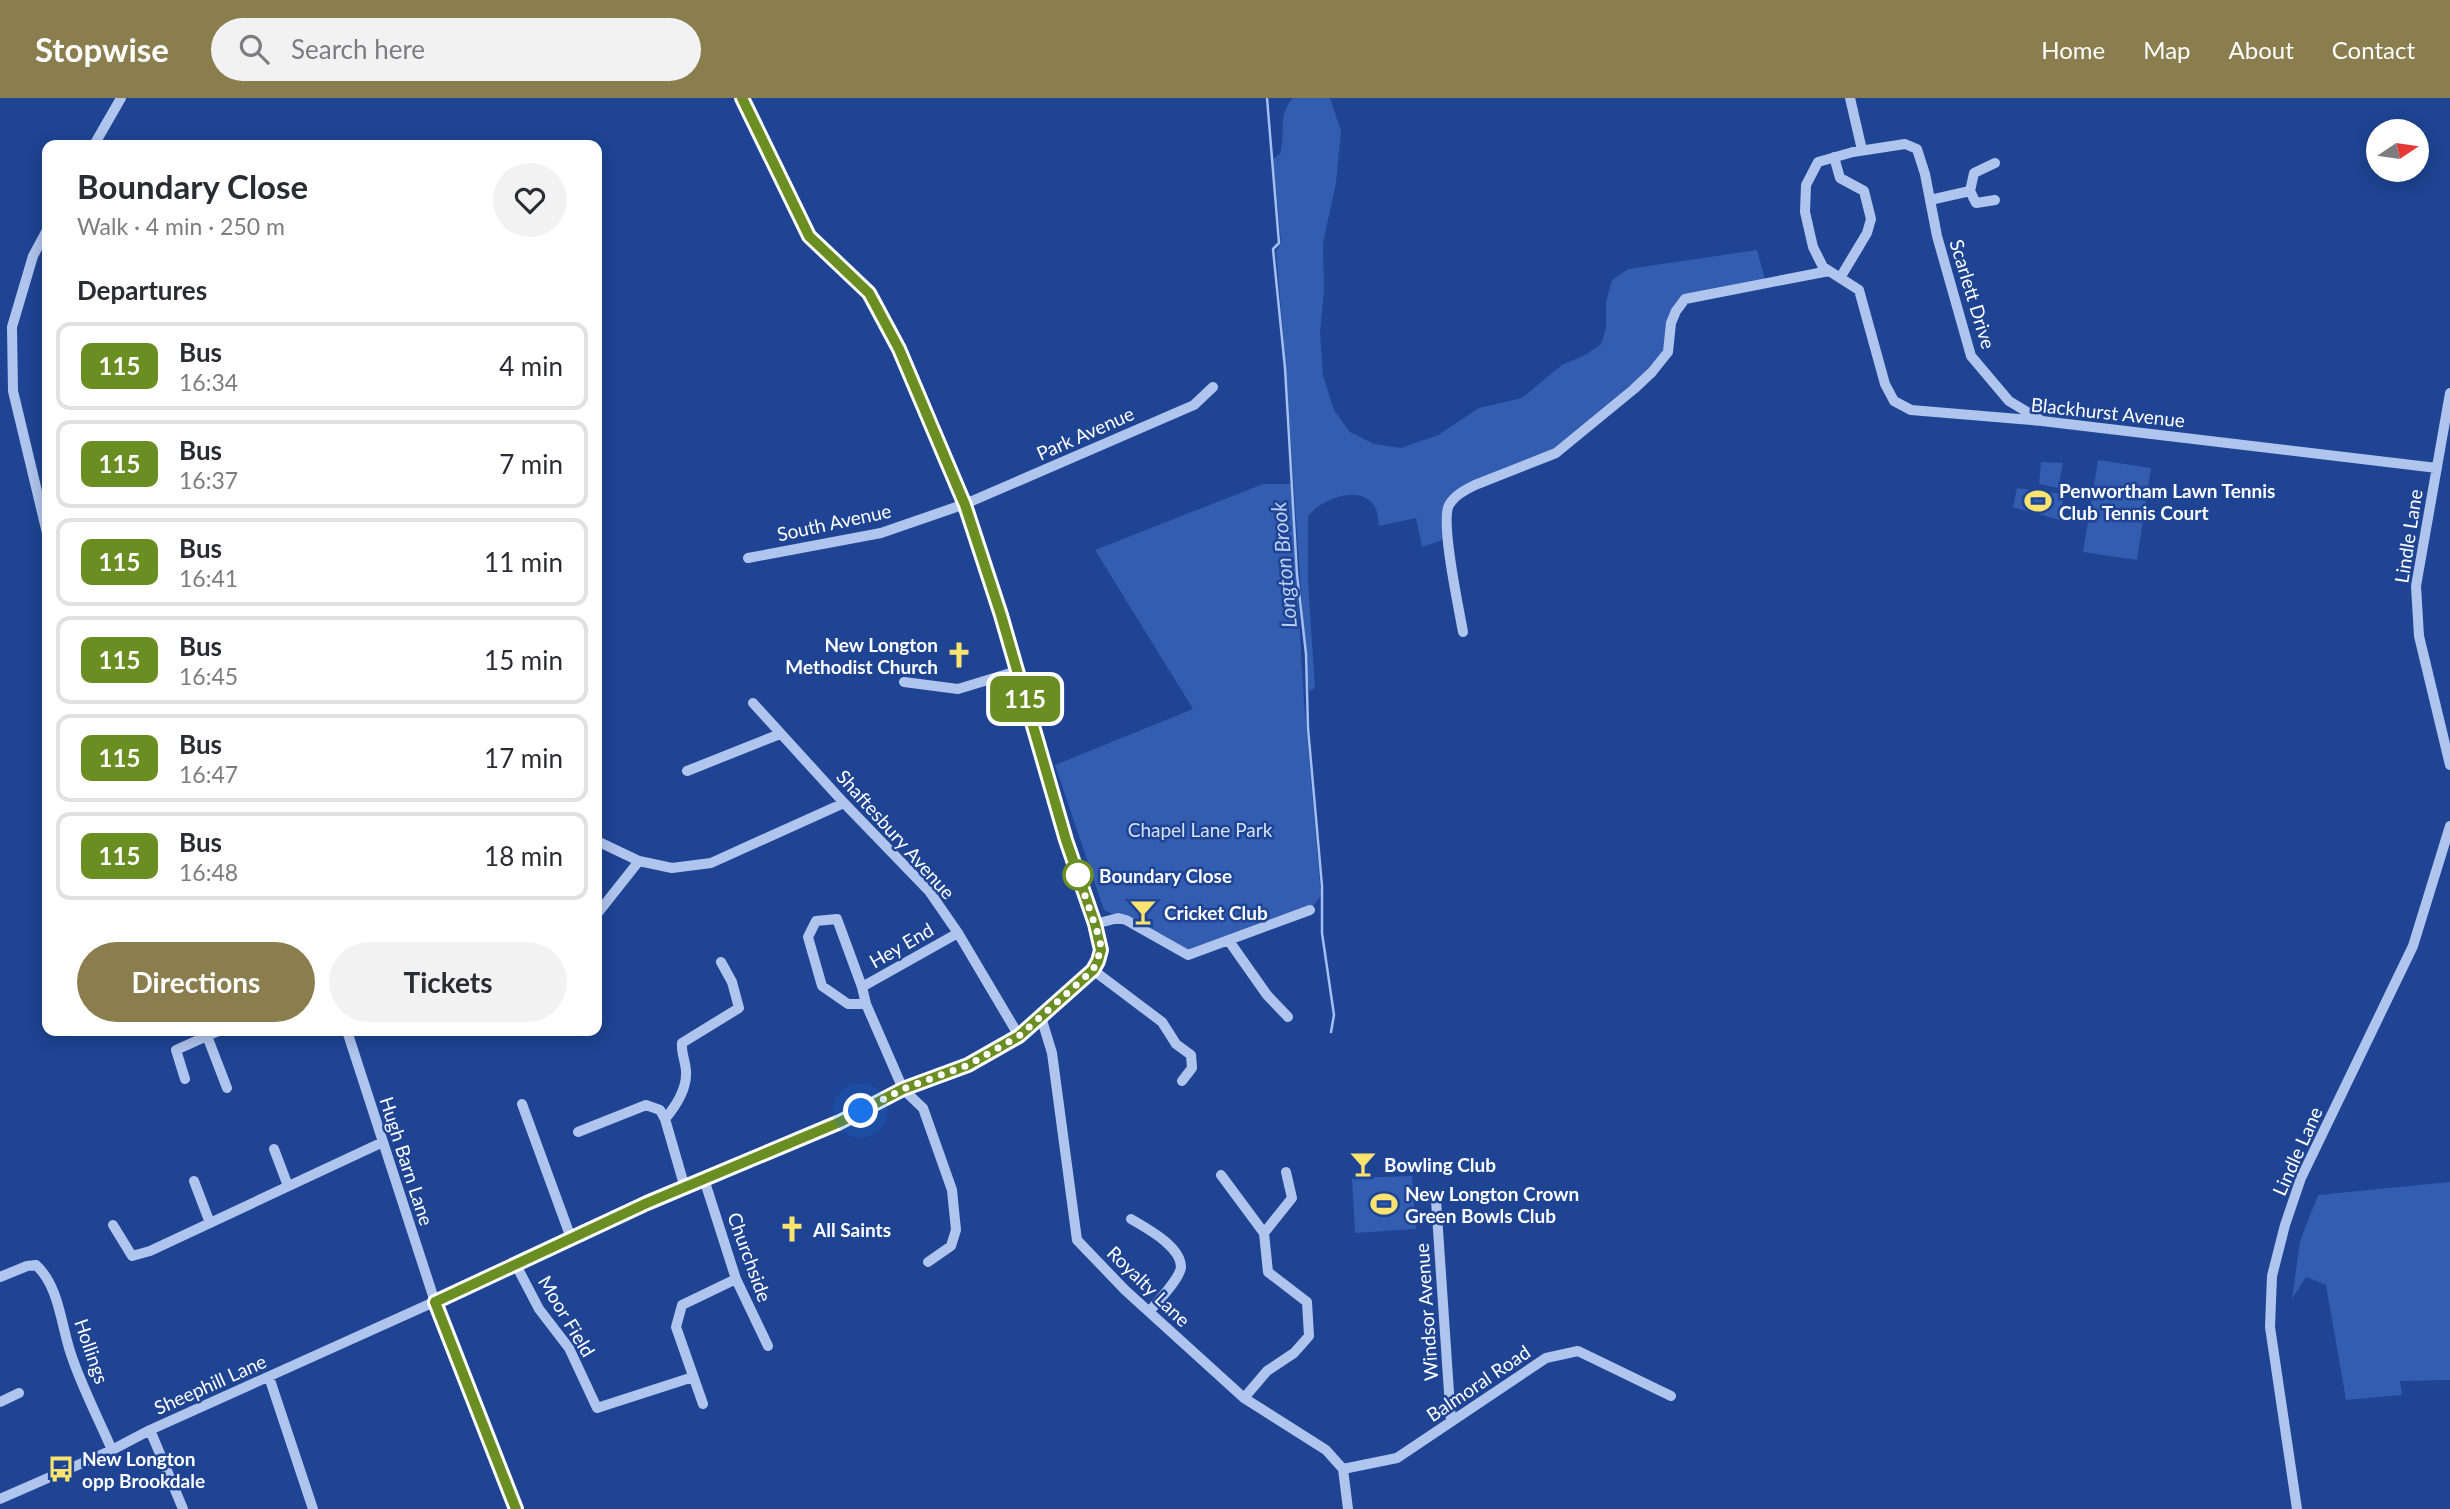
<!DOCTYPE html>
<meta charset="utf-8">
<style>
:root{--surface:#fff;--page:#f2f2f3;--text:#2b2b33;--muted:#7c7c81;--line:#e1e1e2;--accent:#8a7e4e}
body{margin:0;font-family:Lato,sans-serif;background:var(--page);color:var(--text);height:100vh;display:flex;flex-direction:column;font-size:26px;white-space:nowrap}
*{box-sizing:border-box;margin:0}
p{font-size:23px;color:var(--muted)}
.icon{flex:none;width:38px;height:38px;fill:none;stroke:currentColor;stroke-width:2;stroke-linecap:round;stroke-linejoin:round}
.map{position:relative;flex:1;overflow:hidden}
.sheet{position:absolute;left:42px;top:42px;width:560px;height:896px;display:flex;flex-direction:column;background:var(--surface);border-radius:14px;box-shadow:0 4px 18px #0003}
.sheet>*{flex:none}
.badge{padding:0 14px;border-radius:10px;font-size:24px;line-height:46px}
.needle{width:46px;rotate:77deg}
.controls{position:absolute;left:2366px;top:21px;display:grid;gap:14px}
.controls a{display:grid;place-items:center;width:63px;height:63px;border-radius:50%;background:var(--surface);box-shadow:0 4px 18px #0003;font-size:35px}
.you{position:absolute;width:35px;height:35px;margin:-18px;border:5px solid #fff;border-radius:50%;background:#1a73e8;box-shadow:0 0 0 10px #1a73e833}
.map>.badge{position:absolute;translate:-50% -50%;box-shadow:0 0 0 4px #fff}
h2{padding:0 35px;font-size:26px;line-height:63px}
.round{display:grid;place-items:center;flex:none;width:74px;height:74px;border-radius:37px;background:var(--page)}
.head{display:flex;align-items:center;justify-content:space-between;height:119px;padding:0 35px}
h1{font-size:33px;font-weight:700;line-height:52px}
.button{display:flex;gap:14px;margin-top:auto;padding:14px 35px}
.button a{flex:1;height:80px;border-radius:42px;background:var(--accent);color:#fff;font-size:28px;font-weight:700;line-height:80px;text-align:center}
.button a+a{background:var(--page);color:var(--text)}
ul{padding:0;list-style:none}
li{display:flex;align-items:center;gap:21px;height:88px;margin:0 14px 10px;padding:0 21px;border:4px solid var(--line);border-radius:14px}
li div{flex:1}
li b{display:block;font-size:26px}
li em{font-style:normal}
li .badge{min-width:77px;font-weight:700;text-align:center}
header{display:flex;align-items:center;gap:42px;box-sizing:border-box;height:98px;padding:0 35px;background:var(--accent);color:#fff}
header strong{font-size:33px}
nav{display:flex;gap:38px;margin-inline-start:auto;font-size:24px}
.search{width:490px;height:63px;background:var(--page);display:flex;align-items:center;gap:18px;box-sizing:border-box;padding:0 24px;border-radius:38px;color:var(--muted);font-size:26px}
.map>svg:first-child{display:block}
.green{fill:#325db0}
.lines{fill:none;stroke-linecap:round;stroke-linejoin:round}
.stream{stroke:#a3bef0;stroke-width:2.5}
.minor{stroke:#b0c5ee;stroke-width:10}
.line-casing{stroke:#fff;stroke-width:16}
.line{stroke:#6b8e23;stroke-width:10}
.walk{stroke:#fff;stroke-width:7;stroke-dasharray:0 12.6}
.stop-dot{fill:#fff;stroke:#6b8e23;stroke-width:3.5}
.labels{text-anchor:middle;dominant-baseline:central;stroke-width:5;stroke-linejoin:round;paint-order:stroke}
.street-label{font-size:19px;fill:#fff;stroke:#1e4493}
.poi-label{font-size:19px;font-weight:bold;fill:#fff;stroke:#1e4493;text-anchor:start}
.park-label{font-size:19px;fill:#d6e2fa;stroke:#1e4493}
.stop-label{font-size:19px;font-weight:bold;fill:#fff;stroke:#1e4493;text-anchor:start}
.water-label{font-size:21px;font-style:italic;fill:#bcd0f5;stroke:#1e4493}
</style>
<header>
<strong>Stopwise</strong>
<div class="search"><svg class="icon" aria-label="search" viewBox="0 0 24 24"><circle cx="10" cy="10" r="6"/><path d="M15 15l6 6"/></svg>Search here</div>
<nav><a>Home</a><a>Map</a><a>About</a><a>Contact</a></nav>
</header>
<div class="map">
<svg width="2450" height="1411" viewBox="0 0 2450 1411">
<rect width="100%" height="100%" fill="#1e4493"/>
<path class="green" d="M1293,0H1330L1341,33L1336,85L1323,145L1324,193L1320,235L1323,277L1334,312L1350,334L1374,346L1401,350L1438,337L1479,310L1522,300L1562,267L1585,257L1601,246L1606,230V204L1612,182L1628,171L1757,152L1765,181L1687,197L1666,248L1652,270L1555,351L1457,393L1446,403L1444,440L1440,443L1422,449L1416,420L1379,428C1378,423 1378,416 1376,411C1362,384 1322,401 1308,418V484L1315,590L1309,593C1296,446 1290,300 1276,154L1281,144L1273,61L1280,56C1286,37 1277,16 1293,0Z
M2098,362L2151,370L2137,462L2083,454Z
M2041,364L2063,365L2058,390L2039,386Z
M1263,386H1291L1304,603L1321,798L1310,812L1193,856L1104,812L1055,667L1193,611L1095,452Z
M2017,390L2064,396L2060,422L2013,409Z
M1412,1078L1416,1131L1355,1135L1352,1080Z
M2450,1084V1282L2400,1283L2402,1297L2346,1302L2326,1187L2306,1179L2292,1201L2300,1143L2318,1097Z"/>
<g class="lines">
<path class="stream" d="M1267,0L1279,145L1273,151L1285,270L1297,476L1306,556L1308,630L1322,788V835L1334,917L1331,934"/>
<path class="minor" d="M1850,0L1862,52
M94,47L121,0
M1834,59L1840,80L1864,93L1871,121L1867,135L1840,180
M1970,93L1974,75L1995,65
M1930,102L1970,93L1976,105L1995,102
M47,132L33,158L12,229L13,293L47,435
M2450,295L2416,488L2419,538L2450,667
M2042,323L2009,303L1971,258L1937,138L1925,76L1917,51L1905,46L1853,54L1818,64L1806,87L1805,114L1813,149L1823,169L1859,192L1885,286L1894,303L1911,312L2042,323L2437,370
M748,460L881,435L965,406L1194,307L1213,289
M1463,534C1459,511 1440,424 1449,407C1455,397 1465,392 1475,387L1556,355L1634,291L1652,274L1668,254L1671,225L1676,213L1685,201L1829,173
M904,584L958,591L1017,573
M753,605L844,705L929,793L958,835L1019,938
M687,673L780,636
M597,743L639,763L672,770L711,765L844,705
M597,816L639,763
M1095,826L1118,820L1126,822L1188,857L1310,812
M1229,843L1267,897L1288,919
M1093,872L1162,924L1176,946L1191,957L1192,970L1182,983
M862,889L958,835
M866,906H848L822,888L808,839L816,823L837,821L862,889L866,906L903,991L923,1010L952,1092L956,1132L951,1148L928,1164
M1041,919L1052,955L1077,1142L1125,1192L1244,1300L1326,1352L1343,1371L1348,1411
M219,933L207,938L227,990
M347,933L435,1204L516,1411
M185,981L176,952L207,938
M522,1006L571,1140
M578,1034L646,1007L660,1012L665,1021
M274,1051L288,1088
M1221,1077L1264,1135L1268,1174L1307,1204L1309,1238L1294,1255L1267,1273L1244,1300
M704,1081L736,1181L768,1248
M194,1083L210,1125
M685,1090L665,1021C676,1008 687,992 686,974C686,964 681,956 682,945L739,910L732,884L721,864
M1436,1102L1451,1324
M1131,1121C1146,1130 1181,1148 1181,1169C1180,1181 1157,1204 1149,1214
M113,1127L132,1158L150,1153L383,1044
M1264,1135L1292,1100L1286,1074
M516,1167L539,1211L569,1250L597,1310L693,1279
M0,1179L27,1168L36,1167C61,1190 61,1232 73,1262C84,1293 99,1322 112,1352
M269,1279L313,1411
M0,1304L19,1295
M703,1306L676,1229L682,1207L736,1181
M150,1332L183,1411
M1343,1371L1397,1360L1546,1260L1578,1253L1671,1298
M0,1401L112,1352L150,1332L516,1167L647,1105L840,1024L903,991L968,966L1019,938L1093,872C1098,862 1101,854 1100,842L1066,742L1001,517L965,406L899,251L869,195L809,138L742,0
M2297,1411L2270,1229L2272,1178L2285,1127L2301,1080L2413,848L2450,728"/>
</g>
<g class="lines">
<g class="line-casing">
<path id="line" d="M516,1411L435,1204L647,1105L840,1024L903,991L968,967L1019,938L1093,872L1098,863L1101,852L1095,826L1066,742L1001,517L965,407L899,251L869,195L809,138L742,0"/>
</g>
<use href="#line" class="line"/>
<path class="walk" d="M861,1013L903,991L968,967L1019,938L1093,872L1101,852L1100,842L1078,777"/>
</g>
<defs>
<g id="stadium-bare" transform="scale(2.1)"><path d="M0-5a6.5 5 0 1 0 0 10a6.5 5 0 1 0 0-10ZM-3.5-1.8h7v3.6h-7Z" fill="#fde46f" stroke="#1e4493" stroke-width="2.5" paint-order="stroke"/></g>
<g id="church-bare" transform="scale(2.1)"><path d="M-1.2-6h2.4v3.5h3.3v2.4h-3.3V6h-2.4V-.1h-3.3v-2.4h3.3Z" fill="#fde46f" stroke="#1e4493" stroke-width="2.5" paint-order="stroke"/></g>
<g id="bar-bare" transform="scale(2.1)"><path d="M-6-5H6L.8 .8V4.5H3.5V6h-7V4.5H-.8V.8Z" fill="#fde46f" stroke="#1e4493" stroke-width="2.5" paint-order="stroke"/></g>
<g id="bus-bare" transform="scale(2.1)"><path d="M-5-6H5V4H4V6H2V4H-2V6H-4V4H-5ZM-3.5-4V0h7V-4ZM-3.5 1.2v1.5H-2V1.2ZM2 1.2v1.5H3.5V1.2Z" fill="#fde46f" stroke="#1e4493" stroke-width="2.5" paint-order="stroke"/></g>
</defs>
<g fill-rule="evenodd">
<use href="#stadium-bare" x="2038" y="403"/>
<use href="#church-bare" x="959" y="557"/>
<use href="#bar-bare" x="1143" y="814"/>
<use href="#bar-bare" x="1363" y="1066"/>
<use href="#stadium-bare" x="1384" y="1106"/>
<use href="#church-bare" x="792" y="1131"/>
<use href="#bus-bare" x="61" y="1371"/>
</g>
<circle class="stop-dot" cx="1078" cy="777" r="14"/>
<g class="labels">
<g class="street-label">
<text transform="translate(1973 196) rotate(73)">Scarlett Drive</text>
<text transform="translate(2108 314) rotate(6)">Blackhurst Avenue</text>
<text transform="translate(1085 335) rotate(-24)">Park Avenue</text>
<text transform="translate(834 424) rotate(-12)">South Avenue</text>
<text transform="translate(2408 438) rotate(-81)">Lindle Lane</text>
<text transform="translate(896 736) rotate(48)">Shaftesbury Avenue</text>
<text transform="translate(901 847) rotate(-30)">Hey End</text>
<text transform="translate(2297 1053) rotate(-66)">Lindle Lane</text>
<text transform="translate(407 1063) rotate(72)">Hugh Barn Lane</text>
<text transform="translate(750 1159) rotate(70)">Churchside</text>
<text transform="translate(1149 1188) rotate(44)">Royalty Lane</text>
<text transform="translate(1426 1214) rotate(-94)">Windsor Avenue</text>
<text transform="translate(567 1218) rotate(59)">Moor Field</text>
<text transform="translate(92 1253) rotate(71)">Hollings</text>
<text transform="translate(1478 1285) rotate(-34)">Balmoral Road</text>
<text transform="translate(210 1286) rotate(-24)">Sheephill Lane</text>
</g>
<g class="poi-label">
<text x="2059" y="392">Penwortham Lawn Tennis<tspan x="2059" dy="22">Club Tennis Court</tspan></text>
<text x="938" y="546" text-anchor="end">New Longton<tspan x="938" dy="22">Methodist Church</tspan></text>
<text x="1164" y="814">Cricket Club</text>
<text x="1384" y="1066">Bowling Club</text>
<text x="1405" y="1095">New Longton Crown<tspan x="1405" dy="22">Green Bowls Club</tspan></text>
<text x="813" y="1131">All Saints</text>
<text x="82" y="1360">New Longton<tspan x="82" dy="22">opp Brookdale</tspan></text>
</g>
<g class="park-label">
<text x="1200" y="731">Chapel Lane Park</text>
</g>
<g class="stop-label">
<text x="1099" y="777">Boundary Close</text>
</g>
<g class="water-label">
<text transform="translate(1283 467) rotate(-95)">Longton Brook</text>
</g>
</g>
</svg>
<div class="controls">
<a><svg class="needle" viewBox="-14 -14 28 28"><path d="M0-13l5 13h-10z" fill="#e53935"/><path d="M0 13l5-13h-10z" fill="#7c7c81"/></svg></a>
</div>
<div class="you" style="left:861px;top:1013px"></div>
<b class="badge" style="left:1025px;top:601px;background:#6b8e23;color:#fff">115</b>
<section class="sheet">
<div class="head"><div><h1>Boundary Close</h1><p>Walk · 4 min · 250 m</p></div><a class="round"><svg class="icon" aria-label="heart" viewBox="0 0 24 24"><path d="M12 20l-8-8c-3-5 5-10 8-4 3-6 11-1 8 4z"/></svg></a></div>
<h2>Departures</h2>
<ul>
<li><span class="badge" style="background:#6b8e23;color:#fff">115</span><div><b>Bus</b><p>16:34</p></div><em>4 min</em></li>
<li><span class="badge" style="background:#6b8e23;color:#fff">115</span><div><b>Bus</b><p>16:37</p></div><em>7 min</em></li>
<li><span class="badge" style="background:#6b8e23;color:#fff">115</span><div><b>Bus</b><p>16:41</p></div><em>11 min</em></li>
<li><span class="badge" style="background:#6b8e23;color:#fff">115</span><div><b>Bus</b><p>16:45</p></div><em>15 min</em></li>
<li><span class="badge" style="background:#6b8e23;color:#fff">115</span><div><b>Bus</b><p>16:47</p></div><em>17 min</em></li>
<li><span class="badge" style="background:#6b8e23;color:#fff">115</span><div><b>Bus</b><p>16:48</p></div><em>18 min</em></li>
</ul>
<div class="button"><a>Directions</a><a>Tickets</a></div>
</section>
</div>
